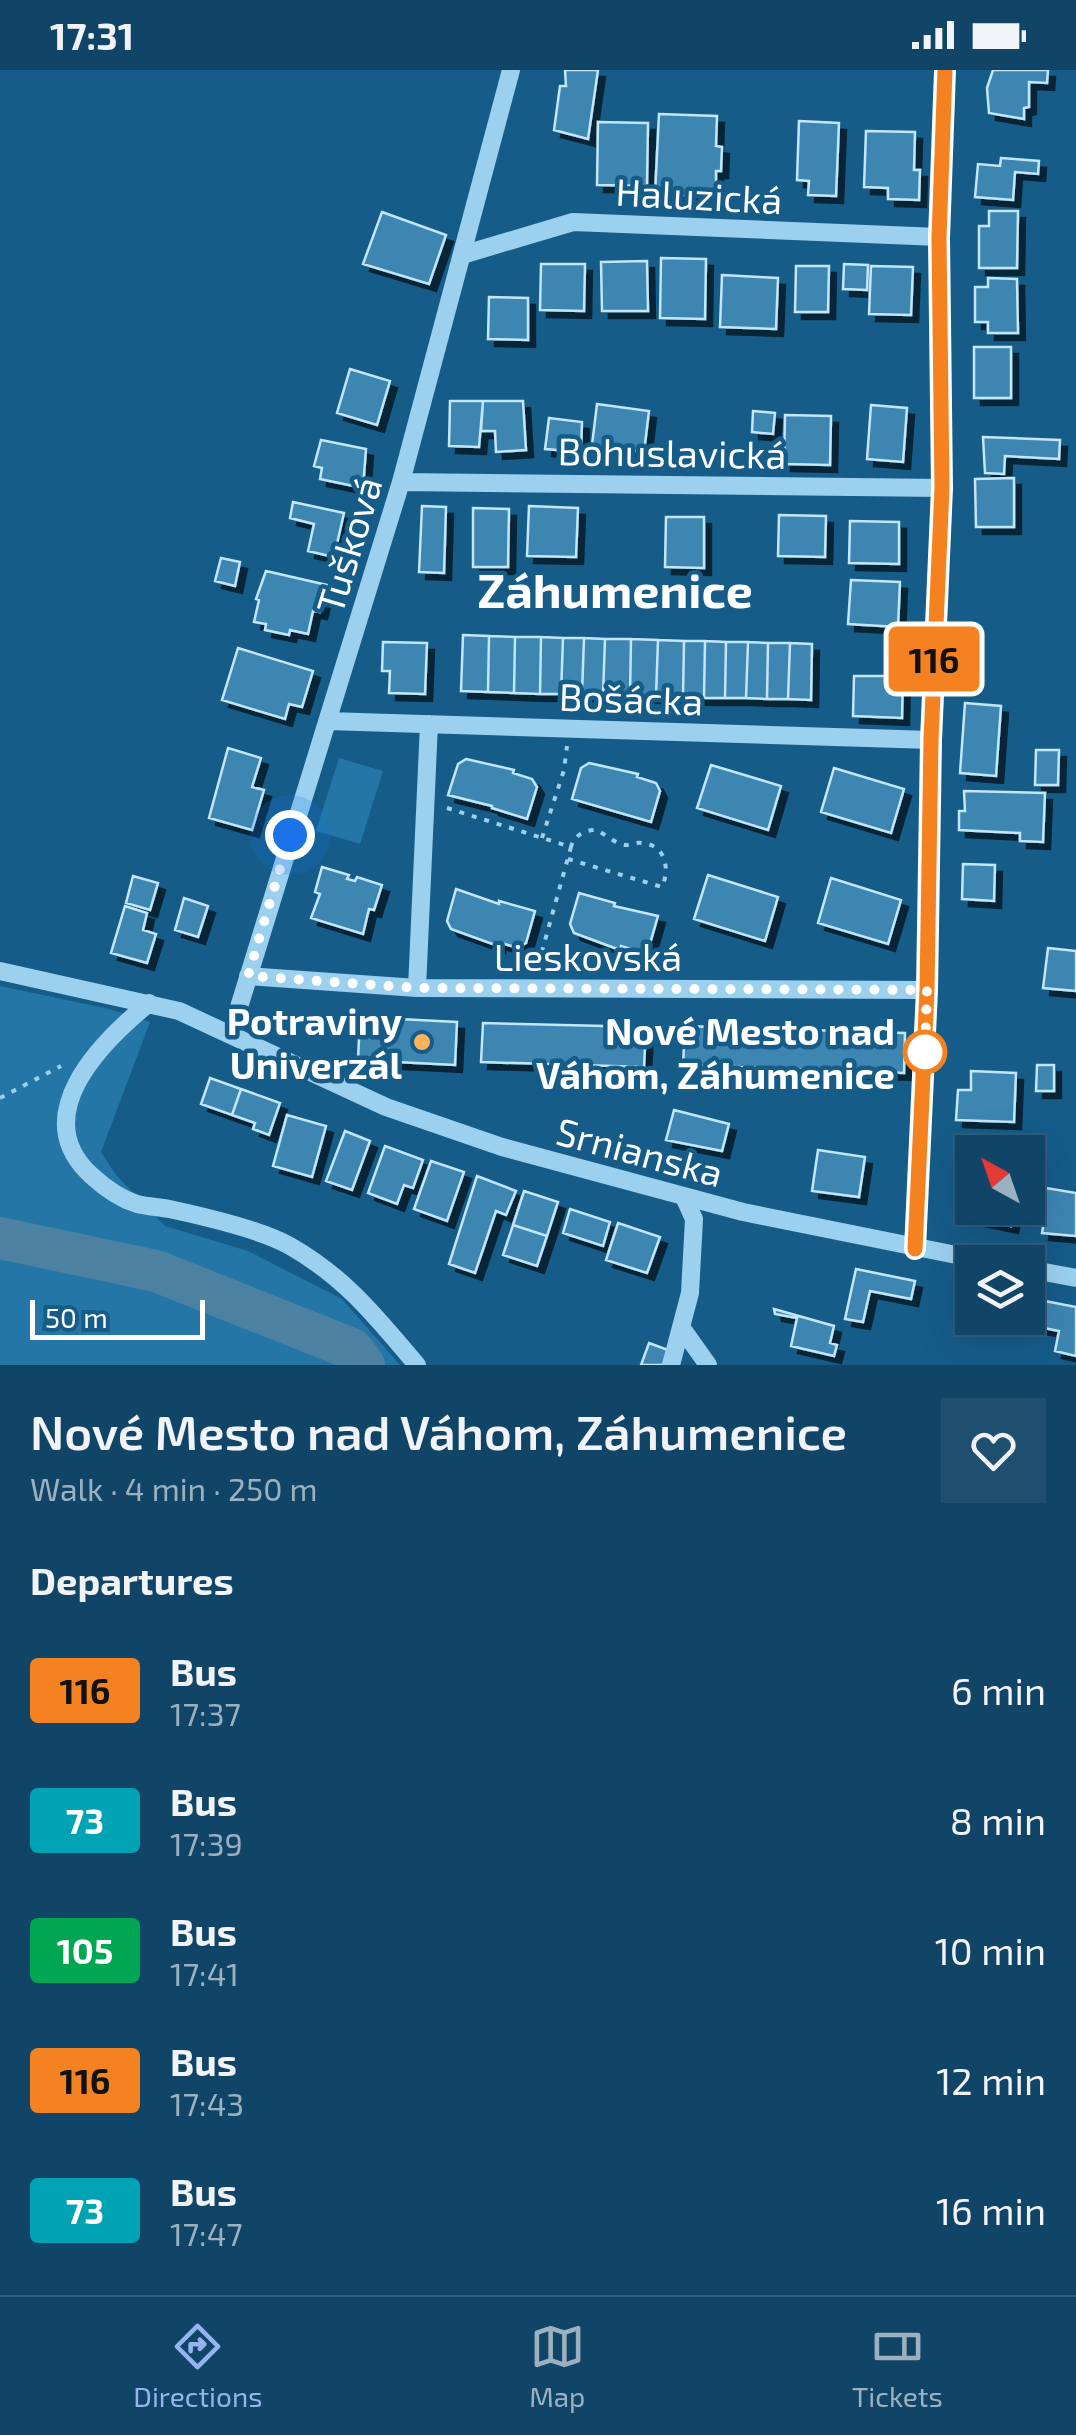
<!DOCTYPE html>
<meta charset="utf-8">
<style>
:root{--surface:#104567;--page:#1e4f70;--text:#f1f3f6;--muted:#9cb1c0;--line:#305d7b;--accent:#95b2f1}
body{margin:0;font-family:"Exo 2",sans-serif;background:var(--page);color:var(--text);height:100vh;display:flex;flex-direction:column;font-size:38px;white-space:nowrap}
*{box-sizing:border-box;margin:0}
p{font-size:32px;color:var(--muted)}
.icon{flex:none;width:55px;height:55px;fill:none;stroke:currentColor;stroke-width:2;stroke-linecap:round;stroke-linejoin:round}
.map{position:relative;height:1295px;overflow:hidden}
.details{display:flex;flex-direction:column;background:var(--surface);flex:1}
.details>*{flex:none}
.badge{padding:0 20px;border-radius:8px;font-size:35px;line-height:65px}
.needle{width:65px;rotate:320deg}
.controls{position:absolute;left:955px;top:1065px;display:grid;gap:20px}
.controls a{display:grid;place-items:center;width:90px;height:90px;border-radius:0px;background:var(--surface);box-shadow:0 10px 40px #0002,0 0 0 2px var(--line);font-size:50px}
.scale{position:absolute;left:30px;bottom:25px;width:175px;box-sizing:border-box;padding-left:10px;border:5px solid #fff;border-top:0;font-size:28px;line-height:35px;white-space:nowrap;color:#fff;-webkit-text-stroke:8px #155c89;paint-order:stroke}
.you{position:absolute;width:50px;height:50px;margin:-25px;border:8px solid #fff;border-radius:50%;background:#1a73e8;box-shadow:0 0 0 15px #1a73e833}
.map>.badge{position:absolute;translate:-50% -50%;box-shadow:0 0 0 5px #fff}
h2{padding:0 30px;font-size:38px;line-height:90px}
.round{display:grid;place-items:center;flex:none;width:105px;height:105px;border-radius:0px;background:var(--page)}
.overview{display:flex;align-items:center;justify-content:space-between;height:170px;padding:0 30px}
h1{font-size:48px;font-weight:600;line-height:75px}
ul{padding:0;list-style:none}
li{display:flex;align-items:center;gap:30px;height:130px;padding:0 30px}
li div{flex:1}
li b{display:block;font-size:38px}
li em{font-style:normal}
li .badge{min-width:110px;font-weight:700;text-align:center}
.status{display:flex;justify-content:space-between;align-items:center;height:70px;padding:0 50px;background:var(--surface);direction:ltr}
.status svg{height:28px;fill:currentColor}
.dock{display:flex;justify-content:space-around;align-items:center;height:140px;border-top:2px solid var(--line);background:var(--surface);font-size:28px;color:var(--muted)}
.dock a{display:grid;justify-items:center;gap:5px}
.dock .selected{color:var(--accent)}
.map>svg:first-child{display:block}
.green{fill:#2476a7}
.lines{fill:none;stroke-linecap:round;stroke-linejoin:round}
.river{stroke:#4d81a1;stroke-width:42}
.building{fill:#3d86b2;stroke:#c2e6fb;stroke-width:2.5;filter:url(#shadow)}
.path{stroke:#9cd0ef;stroke-width:4;stroke-dasharray:5 8;stroke-linecap:butt}
.minor{stroke:#9cd0ef;stroke-width:18}
.line-casing{stroke:#fff;stroke-width:22}
.line{stroke:#f58220;stroke-width:15}
.walk{stroke:#fff;stroke-width:10;stroke-dasharray:0 18}
.poi-dot{fill:#ffb25a;stroke:#155c89;stroke-width:4}
.stop-dot{fill:#fff;stroke:#f58220;stroke-width:5}
.labels{text-anchor:middle;dominant-baseline:central;stroke-width:9;stroke-linejoin:round;paint-order:stroke}
.street-label{font-size:38px;fill:#fff;stroke:#155c89}
.poi-label{font-size:38px;font-weight:bold;fill:#fff;stroke:#155c89;text-anchor:end}
.stop-label{font-size:38px;font-weight:bold;fill:#fff;stroke:#155c89;text-anchor:end}
.district-label{font-size:48px;font-weight:bold;fill:#fff;stroke:#155c89}
</style>
<div class="status"><b>17:31</b><svg viewBox="0 0 49 12"><path d="M0 12V9h3v3zM5 12V6h3v6zM10 12V3h3v9zM15 12V0h3v12zM26 1h20v11H26zM47 4h2v5h-2z"/></svg></div>
<div class="map">
<svg width="1076" height="1295" viewBox="0 0 1076 1295">
<defs>
<filter id="shadow"><feDropShadow dx="7" dy="7" stdDeviation="0" flood-color="#0009"/></filter>
</defs>
<rect width="100%" height="100%" fill="#155c89"/>
<path class="green" d="M339,688L383,701L360,774L316,761Z
M0,916L109,939L150,952L101,1082L117,1106L165,1156L248,1181L342,1229L400,1295H0Z"/>
<g class="lines">
<path class="river" d="M0,1168L156,1201L352,1279L364,1295"/>
</g>
<path class="building" d="M565,0H598L588,69L554,60L560,16H566Z
M993,0H1048L1047,13L1029,12V37L1024,38V49L989,43L987,18Z
M659,44L717,46L716,76L722,77L721,101H716V120H692L691,126L655,124Z
M799,51L839,53L836,126L808,125L809,111L797,110Z
M598,52L648,53L647,116L597,115Z
M866,61L915,62L914,100H920L919,130L888,129V118L864,117Z
M1001,88L1039,91L1038,104L1015,102L1013,130L975,127L978,94L1000,96Z
M989,141H1018L1017,198H979V156H989Z
M382,142L446,165L429,214L363,194Z
M661,188L706,189L705,249L660,248Z
M647,191L648,241H602L601,192Z
M541,194H585L584,241L540,240Z
M844,194L868,195L867,220L843,219Z
M796,196H829L828,242H795Z
M871,196L913,197L911,245L869,244Z
M722,205L778,208L776,259L720,257Z
M988,208L1017,209L1018,263H988V252H975V217H988Z
M489,227L528,228V270L488,269Z
M974,277H1011V328H974Z
M350,299L390,311L377,355L337,343Z
M450,331H483L479,377L449,376Z
M483,331H523L526,380L496,382L495,361H481Z
M597,334L649,341L644,382L592,375Z
M871,335L907,338L903,392L867,389Z
M753,341L775,343L773,364L752,362Z
M785,345L831,346L830,395L784,394Z
M549,348L582,352L581,382L545,379Z
M983,367L1060,370L1059,389L1005,386L1004,404L985,403Z
M321,370L366,379L363,418L320,409L322,398L314,396Z
M1014,408V457H976L975,409Z
M293,432L344,443L334,487L308,481L314,454L290,448Z
M422,436L446,437L444,503L419,502Z
M529,436L578,438L576,487L527,486Z
M473,438L509,439L508,497H473Z
M779,445L826,446L825,487L778,486Z
M666,447H704V498L665,497Z
M850,451L899,452V494L849,493Z
M221,488L240,492L235,516L215,511Z
M266,501L327,515L320,542L313,541L308,564L290,560L289,565L265,560L266,554L254,552L259,530L256,529Z
M851,510L900,512L898,557L848,554Z
M463,565L489,566L488,622L461,621Z
M489,566L515,567L514,623L488,622Z
M515,567H541L540,624L514,623Z
M541,567L563,568L561,624H540Z
M563,568H584L582,624H561Z
M584,568L605,569L603,625L582,624Z
M605,569H631L630,626L603,625Z
M631,569L658,570L656,626H630Z
M658,570L684,571L683,627L656,626Z
M684,571H705L704,628L683,627Z
M705,571L726,572L725,628H704Z
M383,572L427,573L425,624L389,623L390,601H382Z
M726,572H748L746,628H725Z
M748,572L768,573L767,629L746,628Z
M768,573H790L788,629H767Z
M790,573L812,574L811,630L788,629Z
M238,578L313,601L302,637L289,634L285,649L222,630Z
M854,606H903L902,648L853,646Z
M965,633L1001,636L996,706L960,703Z
M228,678L261,688L252,717L264,720L252,760L209,748Z
M1036,680H1059L1058,715H1035Z
M466,689L514,700L513,703L532,709L537,717L527,749L492,738V736L448,725L458,694Z
M589,693L638,704L637,707L656,713L660,721L651,752L572,729L581,698Z
M711,695L781,716L768,760L697,738Z
M834,698L904,719L891,763L821,742Z
M964,721L1045,723L1043,772L1020,771V763L959,760V741H965Z
M963,794L995,795L994,831L962,829Z
M322,797L349,805L347,809L355,811L357,807L382,815L374,840L369,839L363,864L311,848L320,824L315,822Z
M708,805L778,827L765,871L694,849Z
M133,806L158,813L150,840L126,833Z
M831,808L901,830L888,874L818,853Z
M456,819L499,834V831L535,841L526,873L518,878L498,872V876L451,859L447,851Z
M579,823L615,833L614,836L658,846L649,877L641,882L621,876L620,880L574,863L570,854Z
M184,828L208,836L198,867L175,860Z
M125,836L147,843L143,860L156,864L147,893L111,883Z
M1048,878L1076,881V921L1043,918Z
M360,947L457,952L455,995L358,990Z
M483,953L646,957L644,997L481,992Z
M685,956L905,963L904,1003L683,995Z
M1037,995H1054V1021H1036Z
M971,1001L1016,1003L1014,1052L956,1050L958,1020H971Z
M210,1008L241,1019L232,1045L201,1034Z
M241,1019L280,1033L269,1065L253,1059L255,1053L232,1045Z
M674,1040L729,1054L722,1081L666,1070Z
M287,1045L326,1056L312,1107L273,1096Z
M345,1061L370,1071L352,1120L326,1111Z
M385,1076L423,1090L413,1118L404,1115L397,1134L368,1123Z
M818,1080L865,1087L859,1127L812,1121Z
M431,1091L464,1102L447,1151L414,1139Z
M477,1106L516,1121L506,1145L496,1141L475,1203L449,1194Z
M1028,1115L1076,1123V1166L1042,1163L1045,1145L1023,1141L1021,1147L1013,1146L1015,1138H1028Z
M524,1121L558,1132L547,1166L513,1155Z
M976,1138H1015L1011,1156L974,1148Z
M570,1139L610,1152L603,1176L563,1163Z
M618,1153L660,1167L647,1203L606,1190Z
M513,1155L547,1166L537,1196L503,1185Z
M856,1199L915,1211L911,1229L870,1221L863,1252L845,1249Z
M1028,1228L1045,1231L1039,1257L989,1248H1028Z
M1045,1231L1076,1237V1286L1055,1281L1059,1261L1039,1257Z
M774,1239L834,1256L830,1273L837,1275L834,1286L791,1276L797,1248L775,1244Z
M649,1273L668,1280L663,1295H641Z"/>
<g class="lines">
<path class="path" d="M447,738L571,777L539,892
M542,768L564,700L567,676
M568,789L662,817C670,799 666,775 642,773C636,772 631,775 626,775C615,774 606,764 596,760C585,760 574,765 571,777
M0,1028L61,996"/>
<path class="minor" d="M462,185L573,152L939,167
M401,412L942,418
M328,651L931,670
M0,901L179,941L386,1037L502,1077L743,1142L991,1192
M248,906L417,918L927,920
M417,918L429,654
M149,933C100,973 26,1047 92,1106C104,1117 121,1129 137,1134C149,1137 162,1137 174,1140C206,1147 264,1161 290,1176C346,1208 376,1247 417,1295
M231,963L401,412L511,0
M915,1179L927,920L931,670L942,418L939,167L945,0
M1028,1199L1076,1208
M681,1257L708,1295
M671,1295L690,1223L694,1149L684,1127"/>
</g>
<g class="lines">
<g class="line-casing">
<path id="line" d="M915,1179L927,920L931,670L942,418L939,168L945,0"/>
</g>
<use href="#line" class="line"/>
<path class="walk" d="M290,765L248,906L418,918L927,920L925,982"/>
</g>
<circle class="poi-dot" cx="422" cy="972" r="10"/>
<circle class="stop-dot" cx="925" cy="982" r="20"/>
<g class="labels">
<g class="street-label">
<text transform="translate(699 125) rotate(3)">Haluzická</text>
<text transform="translate(672 382) rotate(1)">Bohuslavická</text>
<text transform="translate(348 475) rotate(-73)">Tušková</text>
<text transform="translate(631 628) rotate(2)">Bošácka</text>
<text x="588" y="886">Lieskovská</text>
<text transform="translate(640 1081) rotate(15)">Srnianska</text>
</g>
<g class="poi-label">
<text x="402" y="950">Potraviny<tspan x="402" dy="44">Univerzál</tspan></text>
</g>
<g class="stop-label">
<text x="895" y="960">Nové Mesto nad<tspan x="895" dy="44">Váhom, Záhumenice</tspan></text>
</g>
<g class="district-label">
<text x="615" y="519">Záhumenice</text>
</g>
</g>
</svg>
<div class="controls">
<a><svg class="needle" viewBox="-14 -14 28 28"><path d="M0-13l5 13h-10z" fill="#e53935"/><path d="M0 13l5-13h-10z" fill="#9cb1c0"/></svg></a>
<a><svg class="icon" aria-label="layers" viewBox="0 0 24 24"><path d="M12 4l9 5-9 5-9-5zM3 14l9 5 9-5"/></svg></a>
</div>
<div class="scale">50 m</div>
<div class="you" style="left:290px;top:765px"></div>
<b class="badge" style="left:934px;top:589px;background:#f58220;color:#111">116</b>
</div>
<section class="details">
<div class="overview"><div><h1>Nové Mesto nad Váhom, Záhumenice</h1><p>Walk · 4 min · 250 m</p></div><a class="round"><svg class="icon" aria-label="heart" viewBox="0 0 24 24"><path d="M12 20l-8-8c-3-5 5-10 8-4 3-6 11-1 8 4z"/></svg></a></div>
<h2>Departures</h2>
<ul>
<li><span class="badge" style="background:#f58220;color:#111">116</span><div><b>Bus</b><p>17:37</p></div><em>6 min</em></li>
<li><span class="badge" style="background:#00a3b4;color:#fff">73</span><div><b>Bus</b><p>17:39</p></div><em>8 min</em></li>
<li><span class="badge" style="background:#00a651;color:#fff">105</span><div><b>Bus</b><p>17:41</p></div><em>10 min</em></li>
<li><span class="badge" style="background:#f58220;color:#111">116</span><div><b>Bus</b><p>17:43</p></div><em>12 min</em></li>
<li><span class="badge" style="background:#00a3b4;color:#fff">73</span><div><b>Bus</b><p>17:47</p></div><em>16 min</em></li>
</ul>
</section>
<nav class="dock">
<a class="selected"><svg class="icon" aria-label="directions" viewBox="0 0 24 24"><path d="M12 3l9 9-9 9-9-9zM9 14v-3h6M13 9l2 2-2 2"/></svg>Directions</a>
<a><svg class="icon" aria-label="map" viewBox="0 0 24 24"><path d="M3 6l6-2 6 2 6-2v14l-6 2-6-2-6 2zM9 4v14M15 6v14"/></svg>Map</a>
<a><svg class="icon" aria-label="tickets" viewBox="0 0 24 24"><path d="M3 7h18v10H3zM15 7v10"/></svg>Tickets</a>
</nav>
